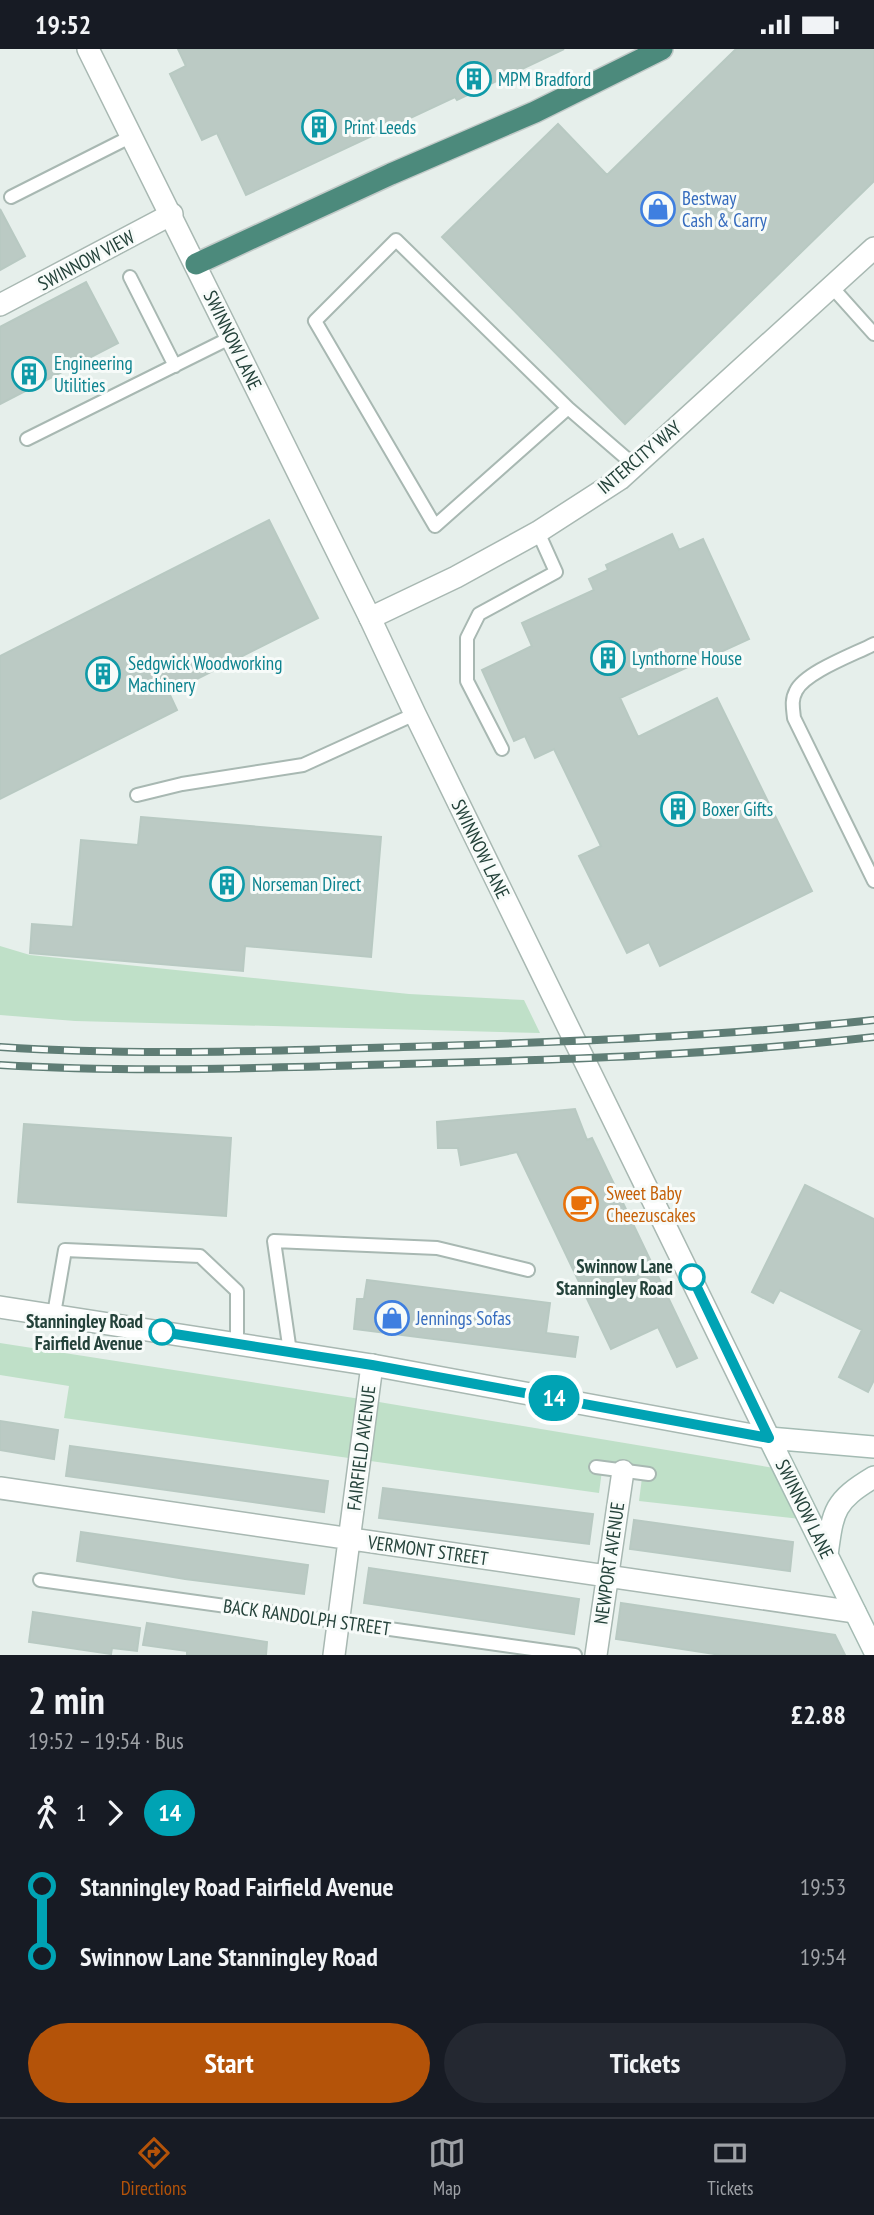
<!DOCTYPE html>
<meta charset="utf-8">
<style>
:root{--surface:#171b24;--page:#242831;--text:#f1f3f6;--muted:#9ea1a6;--line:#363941;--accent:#b45309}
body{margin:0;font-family:"PT Sans Narrow",sans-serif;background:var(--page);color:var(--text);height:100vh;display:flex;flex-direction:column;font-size:26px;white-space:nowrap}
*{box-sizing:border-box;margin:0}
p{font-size:23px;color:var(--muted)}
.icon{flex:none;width:38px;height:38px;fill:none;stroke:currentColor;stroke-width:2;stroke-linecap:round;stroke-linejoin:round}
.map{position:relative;height:1606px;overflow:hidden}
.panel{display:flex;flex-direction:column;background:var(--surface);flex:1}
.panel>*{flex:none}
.badge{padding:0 14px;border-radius:23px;font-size:24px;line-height:46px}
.map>.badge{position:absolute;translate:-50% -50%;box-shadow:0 0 0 4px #fff}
.legs{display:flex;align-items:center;gap:10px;height:77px;padding:0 28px;font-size:23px}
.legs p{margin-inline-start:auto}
.headline{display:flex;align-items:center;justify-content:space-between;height:119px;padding:0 28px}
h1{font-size:38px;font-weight:600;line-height:52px}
.primary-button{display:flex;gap:14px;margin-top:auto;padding:14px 28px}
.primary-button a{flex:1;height:80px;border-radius:42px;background:var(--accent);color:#fff;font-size:28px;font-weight:600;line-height:80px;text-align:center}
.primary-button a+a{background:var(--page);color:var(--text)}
ul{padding:0 28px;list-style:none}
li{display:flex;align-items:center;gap:24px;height:70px;font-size:26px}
li i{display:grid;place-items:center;width:10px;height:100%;margin:0 9px;background:currentColor}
li i::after{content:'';width:18px;height:18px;margin:-9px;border:5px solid;border-radius:50%;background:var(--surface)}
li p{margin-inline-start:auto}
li:first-child i{background:linear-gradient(#0000 50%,currentColor 0)}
li:last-child i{background:linear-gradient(currentColor 50%,#0000 0)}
.status{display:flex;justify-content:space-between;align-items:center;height:49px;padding:0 35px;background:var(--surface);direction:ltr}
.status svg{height:19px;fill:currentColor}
.tabs{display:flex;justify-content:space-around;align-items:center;height:98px;border-top:2px solid var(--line);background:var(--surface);font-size:19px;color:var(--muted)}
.tabs a{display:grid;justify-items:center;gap:4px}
.tabs .selected{color:var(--accent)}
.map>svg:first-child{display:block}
.green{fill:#bfe0c8}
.building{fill:#bbcac4;stroke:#b8c9c2;stroke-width:2}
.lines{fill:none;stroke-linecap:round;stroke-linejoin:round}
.service-casing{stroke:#a8b8b2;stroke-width:16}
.minor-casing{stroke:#a8b8b2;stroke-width:24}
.tertiary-casing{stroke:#a8b8b2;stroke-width:24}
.secondary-casing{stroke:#a4bbb3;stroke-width:24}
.trunk-casing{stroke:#c2cac8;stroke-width:24}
.service{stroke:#fff;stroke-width:12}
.minor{stroke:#fff;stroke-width:21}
.tertiary{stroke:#fff;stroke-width:21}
.secondary{stroke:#fff;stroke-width:21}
.trunk{stroke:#4c8a7c;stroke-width:21}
.rail-casing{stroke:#5f7d75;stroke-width:8}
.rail{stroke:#f7fbf9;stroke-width:5;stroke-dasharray:16;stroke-linecap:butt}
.line-1-casing{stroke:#fff;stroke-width:16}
.line-1{stroke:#00a3b4;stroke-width:10}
.stop-1-dot{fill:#fff;stroke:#00a3b4;stroke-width:3.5}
.labels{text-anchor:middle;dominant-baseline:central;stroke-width:6;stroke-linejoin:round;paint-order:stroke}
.culture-label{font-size:19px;fill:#0d838f;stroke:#f7fbf9;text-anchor:start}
.shop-label{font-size:19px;fill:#366cbe;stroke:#f7fbf9;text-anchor:start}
.street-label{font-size:19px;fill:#24423a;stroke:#f7fbf9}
.food-label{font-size:19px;fill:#c56008;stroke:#f7fbf9;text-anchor:start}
.stop-label{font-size:19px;font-weight:bold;fill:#24423a;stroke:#f7fbf9;text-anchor:end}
</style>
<div class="status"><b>19:52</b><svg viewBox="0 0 49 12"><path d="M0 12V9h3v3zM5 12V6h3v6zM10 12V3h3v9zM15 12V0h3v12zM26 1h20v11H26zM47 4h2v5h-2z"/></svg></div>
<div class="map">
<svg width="874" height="1606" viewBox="0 0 874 1606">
<rect width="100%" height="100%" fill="#e6efeb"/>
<path class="green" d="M0,897L30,906L409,945L524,951L540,984L75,972L0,966Z
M0,1294L367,1351L786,1421L810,1471L639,1452L643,1421L603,1414L599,1444L64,1369L69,1337L0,1326Z"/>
<path class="building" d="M178,0H564L457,51L455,48L246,146L217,84L202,91L170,25L186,17Z
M736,0H874V132L625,375L442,188L558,75L607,126Z
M0,160L25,207L0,221Z
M86,233L118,294L0,355V278Z
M269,471L318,569L169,644L177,661L0,750V607Z
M672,485L679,501L703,490L749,590L620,649L638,688L717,649L812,842L660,917L649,893L627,904L579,807L601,797L554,700L535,709L525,687L514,692L482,621L532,597L522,574L594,541L589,530L608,521L606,516Z
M141,768L381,788L371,908L245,897L243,922L30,904L32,875L73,878L81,791L138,796Z
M575,1060L587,1091L592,1089L697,1309L677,1318L658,1278L611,1300L517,1103L461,1116L458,1099H438L437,1073Z
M24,1075L231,1089L226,1167L18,1153Z
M805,1136L874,1170V1331L868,1343L839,1328L862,1281L780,1241L773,1254L752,1243Z
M367,1231L550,1254L546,1284L578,1288L575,1308L354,1280L357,1250H364Z
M0,1372L58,1381L54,1410L0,1401Z
M70,1397L328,1432L324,1463L66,1427Z
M383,1439L593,1465L589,1495L379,1469Z
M634,1471L793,1493L790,1522L630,1500Z
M81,1483L308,1516L304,1545L185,1530L77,1512Z
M369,1519L579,1550L574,1585L364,1554Z
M621,1554L835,1586L845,1606H721L616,1590Z
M33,1563L140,1579L137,1602L112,1599L111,1605L29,1593Z
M147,1574L267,1593L266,1606H187V1602L143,1596Z"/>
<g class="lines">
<g class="service-casing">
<path id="service" d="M11,148L132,87
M130,228L175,317
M831,237L874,285
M568,359L435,477L315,272L396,191L568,359L634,416
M27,390L232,288
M874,595C855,605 805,623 796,642C791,651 793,659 794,669L874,832
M502,700L467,632V589L479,565L556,523L538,483
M137,746L182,735L303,716L415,665
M54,1265L65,1201L200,1207L237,1242V1295
M290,1303L274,1192L437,1199L528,1221
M596,1418L649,1425
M40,1531L575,1606"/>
</g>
<g class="minor-casing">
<path id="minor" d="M0,256L172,165
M370,569L456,528L538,483L620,430L874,199
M0,1439L855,1563
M334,1606L372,1316
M596,1606L623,1422"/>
</g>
<g class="tertiary-casing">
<path id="tertiary" d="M88,0L370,569L415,665L769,1389
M0,1258L372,1316L769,1389"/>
</g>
<g class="secondary-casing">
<path id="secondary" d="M769,1389L874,1601
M769,1389L874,1398
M827,1506C833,1461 834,1452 874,1428"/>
</g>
<g class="trunk-casing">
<path id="trunk" d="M196,215L391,125L535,63L662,0"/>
</g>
<use href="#service" class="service"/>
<use href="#minor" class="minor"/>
<use href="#tertiary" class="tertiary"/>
<use href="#secondary" class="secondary"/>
<use href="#trunk" class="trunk"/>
<g class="rail-casing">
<path id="rail" d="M0,998C134,1007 269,1002 403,998C560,993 717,988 874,971
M0,1016C134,1024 269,1019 403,1015C560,1011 717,1006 874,988"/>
</g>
<use href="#rail" class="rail"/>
</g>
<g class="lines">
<g class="line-1-casing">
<path id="line-1" d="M162,1283L372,1316L769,1389L692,1228"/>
</g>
<use href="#line-1" class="line-1"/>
</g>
<defs>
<g id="building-ring" transform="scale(1.75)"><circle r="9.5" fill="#f7fbf9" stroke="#0f9aa8" stroke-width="1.5"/><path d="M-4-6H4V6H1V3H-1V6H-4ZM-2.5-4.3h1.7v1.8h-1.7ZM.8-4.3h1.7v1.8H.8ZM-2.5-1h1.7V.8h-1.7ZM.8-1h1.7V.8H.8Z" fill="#0f9aa8"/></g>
<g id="shop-ring" transform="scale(1.75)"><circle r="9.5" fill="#f7fbf9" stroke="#3f7fe0" stroke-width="1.5"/><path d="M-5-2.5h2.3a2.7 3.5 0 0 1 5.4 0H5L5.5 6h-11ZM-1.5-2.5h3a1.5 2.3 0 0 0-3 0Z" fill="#3f7fe0"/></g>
<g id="cafe-ring" transform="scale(1.75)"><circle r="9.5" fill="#f7fbf9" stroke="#e8710a" stroke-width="1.5"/><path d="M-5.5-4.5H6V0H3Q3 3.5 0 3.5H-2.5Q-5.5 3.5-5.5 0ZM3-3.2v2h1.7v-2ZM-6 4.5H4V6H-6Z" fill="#e8710a"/></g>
</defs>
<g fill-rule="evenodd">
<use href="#building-ring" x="474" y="30"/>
<use href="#building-ring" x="319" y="78"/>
<use href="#shop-ring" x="658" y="160"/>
<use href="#building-ring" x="29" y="325"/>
<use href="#building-ring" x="608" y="609"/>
<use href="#building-ring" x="103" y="625"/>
<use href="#building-ring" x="678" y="760"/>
<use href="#building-ring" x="227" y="835"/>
<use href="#cafe-ring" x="581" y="1155"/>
<use href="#shop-ring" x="392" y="1269"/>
</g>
<g class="stop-1-dot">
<circle cx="692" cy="1228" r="12"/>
<circle cx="162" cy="1283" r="12"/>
</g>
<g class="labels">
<g class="culture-label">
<text x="498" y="30">MPM Bradford</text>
<text x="344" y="78">Print Leeds</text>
<text x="54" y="314">Engineering<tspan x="54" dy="22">Utilities</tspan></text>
<text x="632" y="609">Lynthorne House</text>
<text x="128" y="614">Sedgwick Woodworking<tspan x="128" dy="22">Machinery</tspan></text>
<text x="702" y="760">Boxer Gifts</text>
<text x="252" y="835">Norseman Direct</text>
</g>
<g class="shop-label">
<text x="682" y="149">Bestway<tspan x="682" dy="22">Cash &amp; Carry</tspan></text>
<text x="416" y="1269">Jennings Sofas</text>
</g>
<g class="street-label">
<text transform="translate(86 211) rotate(-28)">SWINNOW VIEW</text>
<text transform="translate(233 291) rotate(64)">SWINNOW LANE</text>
<text transform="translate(639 408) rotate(-40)">INTERCITY WAY</text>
<text transform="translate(481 800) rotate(64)">SWINNOW LANE</text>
<text transform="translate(361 1399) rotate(-83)">FAIRFIELD AVENUE</text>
<text transform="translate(805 1460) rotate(64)">SWINNOW LANE</text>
<text transform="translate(428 1501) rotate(8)">VERMONT STREET</text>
<text transform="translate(609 1514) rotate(-82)">NEWPORT AVENUE</text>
<text transform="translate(307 1568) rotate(8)">BACK RANDOLPH STREET</text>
</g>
<g class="food-label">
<text x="606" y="1144">Sweet Baby<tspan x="606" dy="22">Cheezuscakes</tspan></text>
</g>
<g class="stop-label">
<text x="673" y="1217">Swinnow Lane<tspan x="673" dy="22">Stanningley Road</tspan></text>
<text x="143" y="1272">Stanningley Road<tspan x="143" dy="22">Fairfield Avenue</tspan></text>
</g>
</g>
</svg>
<b class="badge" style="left:554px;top:1349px;background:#00a3b4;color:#fff">14</b>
</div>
<section class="panel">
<div class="headline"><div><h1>2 min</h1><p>19:52 – 19:54 · Bus</p></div><b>£2.88</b></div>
<div class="legs"><svg class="icon" aria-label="walk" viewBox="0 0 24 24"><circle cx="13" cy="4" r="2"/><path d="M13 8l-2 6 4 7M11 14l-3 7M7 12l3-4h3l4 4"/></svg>1<svg class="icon" aria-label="forward" viewBox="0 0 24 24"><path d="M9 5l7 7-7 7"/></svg><b class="badge" style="background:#00a3b4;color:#fff">14</b></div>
<ul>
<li><i style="color:#00a3b4"></i><b>Stanningley Road Fairfield Avenue</b><p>19:53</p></li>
<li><i style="color:#00a3b4"></i><b>Swinnow Lane Stanningley Road</b><p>19:54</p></li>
</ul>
<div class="primary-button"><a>Start</a><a>Tickets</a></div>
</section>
<nav class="tabs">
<a class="selected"><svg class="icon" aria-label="directions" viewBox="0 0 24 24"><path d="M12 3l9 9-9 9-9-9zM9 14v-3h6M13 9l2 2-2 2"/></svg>Directions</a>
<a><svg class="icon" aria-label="map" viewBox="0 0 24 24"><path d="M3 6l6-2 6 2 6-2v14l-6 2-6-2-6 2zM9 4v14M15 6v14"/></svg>Map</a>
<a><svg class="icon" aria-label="tickets" viewBox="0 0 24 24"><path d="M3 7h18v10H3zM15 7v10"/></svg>Tickets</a>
</nav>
